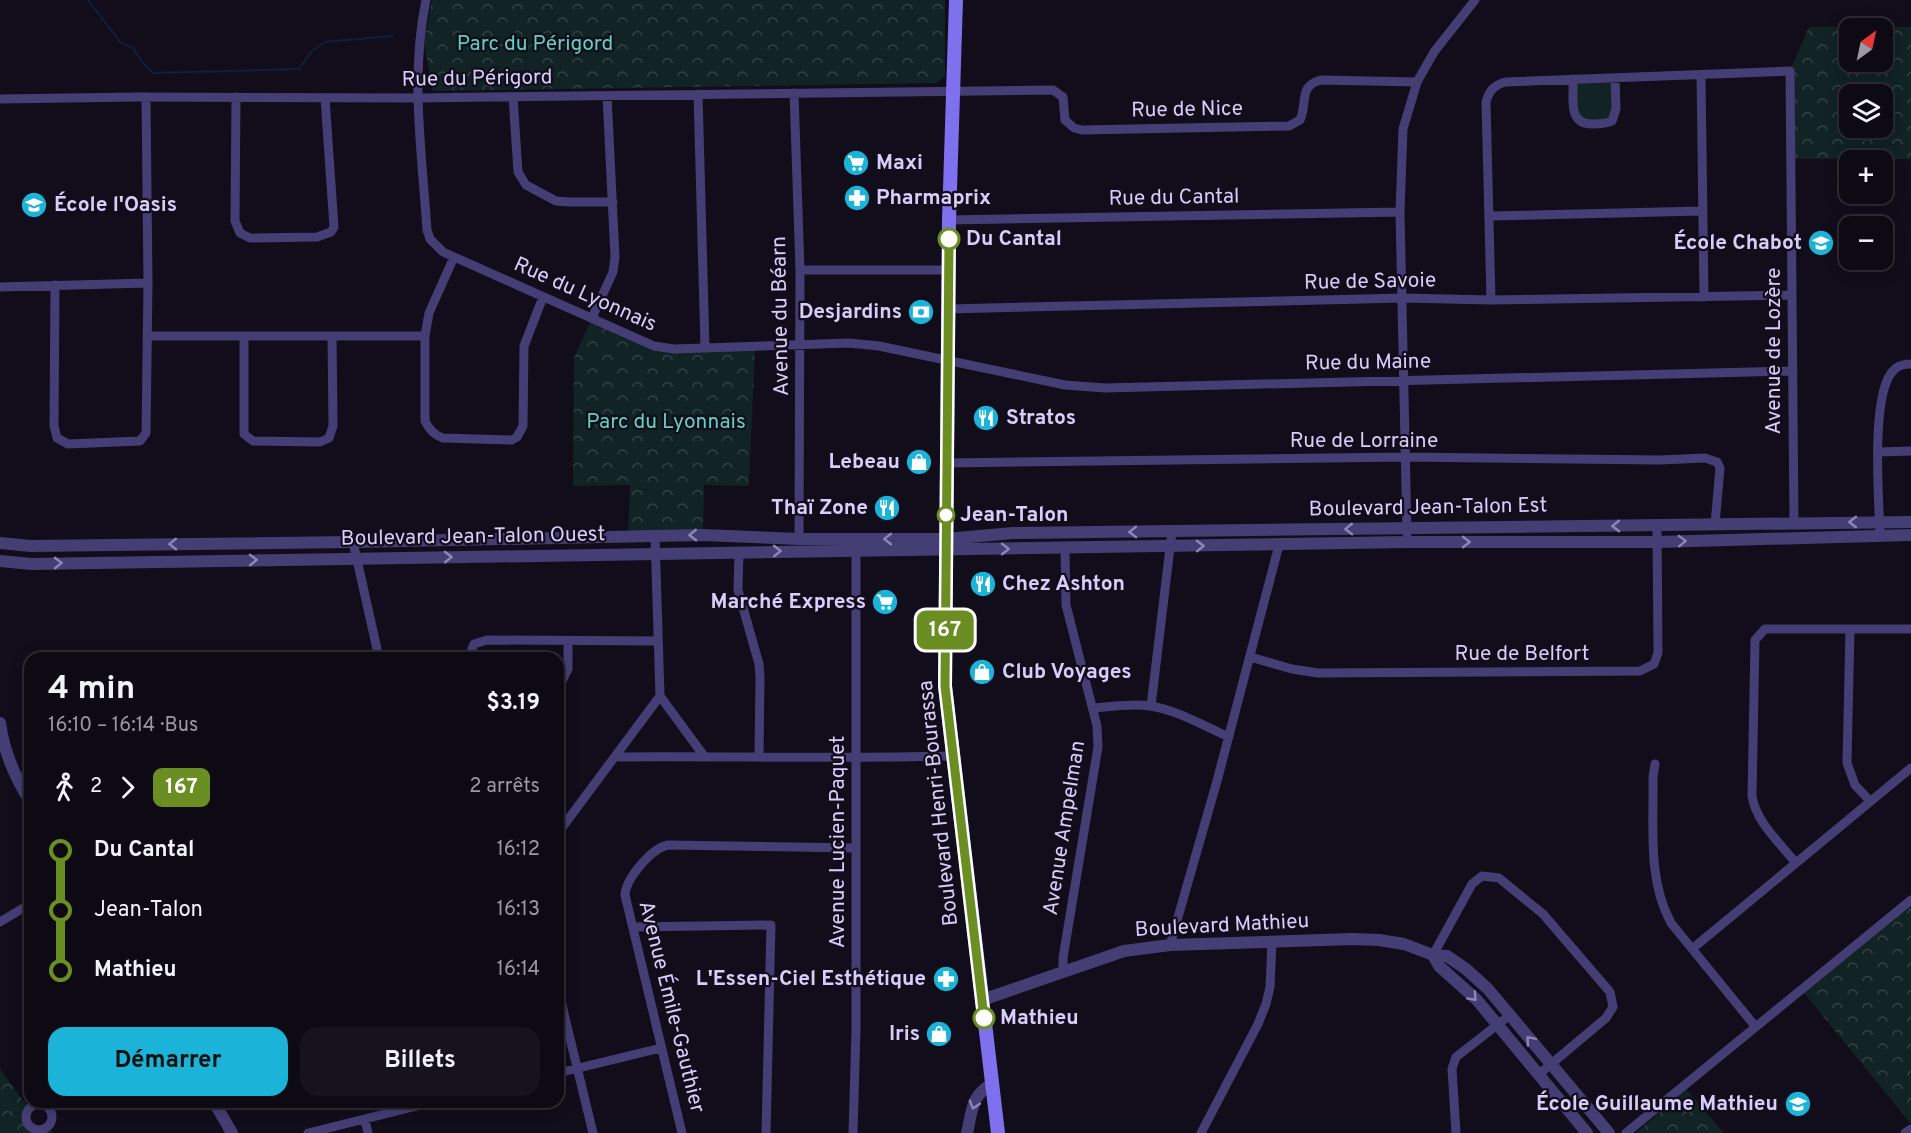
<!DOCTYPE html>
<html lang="fr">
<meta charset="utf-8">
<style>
:root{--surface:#0d0a14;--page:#16131d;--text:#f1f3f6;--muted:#9a9aa0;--line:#2d2b34;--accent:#1bb3d7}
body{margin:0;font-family:Overpass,sans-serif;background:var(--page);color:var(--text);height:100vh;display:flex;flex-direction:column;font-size:22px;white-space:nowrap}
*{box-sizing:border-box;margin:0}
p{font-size:20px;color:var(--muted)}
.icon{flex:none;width:33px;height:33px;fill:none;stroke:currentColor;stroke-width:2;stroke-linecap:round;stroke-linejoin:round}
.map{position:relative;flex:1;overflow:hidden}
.sheet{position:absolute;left:24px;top:652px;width:540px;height:456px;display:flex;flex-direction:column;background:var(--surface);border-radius:18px;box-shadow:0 3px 15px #0003,0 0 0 2px var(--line)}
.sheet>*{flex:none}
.badge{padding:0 12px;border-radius:9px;font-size:21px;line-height:39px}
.needle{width:39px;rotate:33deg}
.fabs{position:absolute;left:1839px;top:18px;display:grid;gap:12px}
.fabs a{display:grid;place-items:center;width:54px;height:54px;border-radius:12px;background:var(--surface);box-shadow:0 3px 15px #0003,0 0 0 2px var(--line);font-size:30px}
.map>.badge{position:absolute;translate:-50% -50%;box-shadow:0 0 0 3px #fff}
.legs{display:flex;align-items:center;gap:9px;height:66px;padding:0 24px;font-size:20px}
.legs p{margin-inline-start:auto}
.head{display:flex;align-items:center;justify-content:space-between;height:102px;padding:0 24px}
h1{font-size:33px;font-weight:700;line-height:45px}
.action{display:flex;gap:12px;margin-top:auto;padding:12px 24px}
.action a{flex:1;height:69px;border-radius:18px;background:var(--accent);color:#111;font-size:24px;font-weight:700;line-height:69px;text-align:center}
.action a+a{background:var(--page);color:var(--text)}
ul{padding:0 24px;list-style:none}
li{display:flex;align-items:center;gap:21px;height:60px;font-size:22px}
li i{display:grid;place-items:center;width:9px;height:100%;margin:0 8px;background:currentColor}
li i::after{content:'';width:15px;height:15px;margin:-8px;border:4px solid;border-radius:50%;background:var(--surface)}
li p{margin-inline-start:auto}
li:first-child i{background:linear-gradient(#0000 50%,currentColor 0)}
li:last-child i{background:linear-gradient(currentColor 50%,#0000 0)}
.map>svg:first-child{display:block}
.grass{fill:#112324}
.forest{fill:url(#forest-crowns);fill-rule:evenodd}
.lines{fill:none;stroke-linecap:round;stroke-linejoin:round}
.stream{stroke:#121e3b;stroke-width:2}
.minor{stroke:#453e74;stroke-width:9}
.tertiary{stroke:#453e74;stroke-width:12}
.secondary{stroke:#7f71ed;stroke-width:14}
.oneway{stroke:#8e86b6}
.line-1-casing{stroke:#fff;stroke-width:14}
.line-1{stroke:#6b8e23;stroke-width:9}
.stop-1-dot{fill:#fff;stroke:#6b8e23;stroke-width:3}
.labels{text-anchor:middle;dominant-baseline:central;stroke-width:4.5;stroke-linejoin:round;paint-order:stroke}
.park-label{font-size:21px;fill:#64cfbe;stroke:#110d1b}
.street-label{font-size:21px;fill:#d7cef9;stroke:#110d1b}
.poi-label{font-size:21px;font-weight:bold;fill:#d7cef9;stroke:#110d1b;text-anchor:end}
.stop-label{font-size:21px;font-weight:bold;fill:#d7cef9;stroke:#110d1b;text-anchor:start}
</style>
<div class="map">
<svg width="1911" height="1133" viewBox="0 0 1911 1133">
<defs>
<pattern id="forest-crowns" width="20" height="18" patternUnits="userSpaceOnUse" patternTransform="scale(1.5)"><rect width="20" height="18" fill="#112324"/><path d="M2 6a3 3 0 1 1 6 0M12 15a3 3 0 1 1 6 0" fill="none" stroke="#334245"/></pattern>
</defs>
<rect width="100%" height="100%" fill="#110d1b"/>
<path class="grass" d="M1615,78L1612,121L1580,122L1573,79Z"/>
<path class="forest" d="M432,0H945V76L936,83L433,91L424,44Z
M1809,27H1911V159H1792L1790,71ZM1850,28H1882V62H1850ZM1850,94H1882V128H1850Z
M592,318L654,346H755L749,486L704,485L703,535L628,536L630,485L573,486L574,358Z
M1911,900V1124L1801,989Z
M0,1069L25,1103L31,1107L26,1116L30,1126L38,1129L47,1126L53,1133H0Z
M1686,1089L1724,1133H1636Z"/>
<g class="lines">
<path class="stream" d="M88,0L121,43L132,47L143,63L153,73L299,69L312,51L325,42L392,36"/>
<path class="minor" d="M426,0C410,76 422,154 427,230L430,239L443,252L654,346L674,349L849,343L879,346L1065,385L1105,388L1793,371
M1701,75L1704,297
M1573,79C1574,98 1567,125 1593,124C1600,124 1606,124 1612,121L1616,109L1615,78
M794,93L800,270L799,539
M698,94L705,347
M236,97L235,221L240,233L250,238L317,237L331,232L334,227L325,98
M513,97L518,172L526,185L556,201L569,202H613
M0,99L136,97L418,98L1053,90L1063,97L1065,120L1074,128L1082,130L1289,126L1300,120C1308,102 1298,86 1321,80L1417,82
M1489,216L1702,211
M949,220L1400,212
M454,257L429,313L425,336V421C429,430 434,435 443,438L512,440L517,437L523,426L524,346L543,297
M800,270H949
M55,285L54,426L57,438L68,444L140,441L146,433L148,283L146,97
M0,287L148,283
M1491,300L1486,102C1489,91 1493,86 1505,82L1790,71L1794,523
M948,309L1403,298L1491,300L1792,295
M592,318L613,272L615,257L607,96
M148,336H425
M244,336V434L253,441L320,442L329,438L333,426L332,336
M1879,452L1911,451
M947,463L1405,457L1660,460L1705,458L1717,462L1720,468L1715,524
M1407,534L1400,212L1403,129L1417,82L1434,52L1475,0
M1880,535C1879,502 1870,391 1894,370C1898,365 1905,364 1911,364
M353,542L379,658
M739,552L738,590L759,664L760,677L759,756
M1850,629L1847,763L1855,785L1870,801
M1250,657L1292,669L1318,673L1640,671L1654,664L1658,653L1657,525
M103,658L114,655H378
M472,658V649L474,644L487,640L658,641
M558,689L568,669V641
M660,696L704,756
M1151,706L1172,531
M1093,708C1112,707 1131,703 1150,706C1177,710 1204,726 1229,737
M615,757C728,756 840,759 953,756
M1655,764L1653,777C1654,826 1647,879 1671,923L1755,1026
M558,833L660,696L655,536
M1796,863C1779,842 1756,822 1752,796L1755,640L1765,629H1911
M0,922L30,904
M633,927L771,925L766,1133
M1170,945L1217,781L1279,545
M1692,949L1911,768
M1433,955L1472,884L1482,876L1499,878L1543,914L1610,992L1613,1007L1606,1018L1538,1075
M1063,973V958L1098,747L1097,726L1066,605L1065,549
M558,989L593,1133
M558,1073L661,1048
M26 1117a13 13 0 1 1 26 0a13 13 0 1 1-26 0Z
M365,1120L368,1133
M308,1133L433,1102
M682,1133L625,895C626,878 652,848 668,845L856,848
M853,1133L856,1030V550
M1201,1133L1258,1024L1266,1004L1270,987L1272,941
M1456,1133L1452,1069L1456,1057L1510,1015
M1626,1133L1911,900
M1905,1133L1911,1129"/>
<path class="tertiary" d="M0,543L31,546L353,542L703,535L799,539H946L1013,533L1911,522
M0,561L31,564L1408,542H1657L1911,535
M0,723C4,752 14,776 30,801
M1433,955L1439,966L1477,1000L1587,1133
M982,1000L1124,951L1170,945L1352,939L1379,940L1404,944L1433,955L1447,956L1466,969L1488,989L1609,1133
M214,1102L232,1133
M967,1133C972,1112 971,1095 992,1084"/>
<path class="secondary" d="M956,0L949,220L945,686L998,1133"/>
</g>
<defs><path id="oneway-chevron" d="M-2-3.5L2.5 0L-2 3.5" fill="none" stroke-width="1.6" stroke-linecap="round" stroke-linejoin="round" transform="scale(1.5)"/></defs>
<g class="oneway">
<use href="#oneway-chevron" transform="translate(1853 522) rotate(180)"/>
<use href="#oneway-chevron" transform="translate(1616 526) rotate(179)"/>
<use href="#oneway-chevron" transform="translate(1349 529) rotate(179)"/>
<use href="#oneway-chevron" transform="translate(1133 532) rotate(179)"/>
<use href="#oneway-chevron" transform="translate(693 535) rotate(179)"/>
<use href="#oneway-chevron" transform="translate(888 539) rotate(-180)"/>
<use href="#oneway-chevron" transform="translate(1682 541) rotate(-2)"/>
<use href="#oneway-chevron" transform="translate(1466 542)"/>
<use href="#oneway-chevron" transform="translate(173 544) rotate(179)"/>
<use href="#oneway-chevron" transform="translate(1200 546) rotate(-1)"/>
<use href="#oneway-chevron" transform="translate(1005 549)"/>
<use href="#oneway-chevron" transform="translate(777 551) rotate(-1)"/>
<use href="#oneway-chevron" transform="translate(448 557) rotate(-1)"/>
<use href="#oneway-chevron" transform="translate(253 560) rotate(-1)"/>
<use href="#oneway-chevron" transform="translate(58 563) rotate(-1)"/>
<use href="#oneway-chevron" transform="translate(1473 997) rotate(47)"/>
<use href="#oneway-chevron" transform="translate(1530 1040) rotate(-130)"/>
<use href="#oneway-chevron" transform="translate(974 1105) rotate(107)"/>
</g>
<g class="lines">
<g class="line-1-casing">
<path id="line-1" d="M949,239L945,686L984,1018"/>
</g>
<use href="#line-1" class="line-1"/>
</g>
<defs>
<g id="supermarket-disc" transform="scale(1.35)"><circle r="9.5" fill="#1bb3d7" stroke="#110d1b"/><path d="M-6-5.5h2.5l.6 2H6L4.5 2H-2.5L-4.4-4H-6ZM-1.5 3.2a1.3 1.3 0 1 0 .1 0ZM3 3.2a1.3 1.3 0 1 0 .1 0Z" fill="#fff"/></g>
<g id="pharmacy-disc" transform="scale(1.35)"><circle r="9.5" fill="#1bb3d7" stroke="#110d1b"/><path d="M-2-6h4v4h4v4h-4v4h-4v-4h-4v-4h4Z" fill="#fff"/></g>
<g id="school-disc" transform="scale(1.35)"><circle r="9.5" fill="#1bb3d7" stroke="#110d1b"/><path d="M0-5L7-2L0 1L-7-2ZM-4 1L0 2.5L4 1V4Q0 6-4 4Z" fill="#fff"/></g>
<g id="bank-disc" transform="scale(1.35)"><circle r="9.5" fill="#1bb3d7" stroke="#110d1b"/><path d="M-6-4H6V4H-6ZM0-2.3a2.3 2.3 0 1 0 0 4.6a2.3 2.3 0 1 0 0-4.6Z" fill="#fff"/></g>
<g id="restaurant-disc" transform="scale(1.35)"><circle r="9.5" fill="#1bb3d7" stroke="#110d1b"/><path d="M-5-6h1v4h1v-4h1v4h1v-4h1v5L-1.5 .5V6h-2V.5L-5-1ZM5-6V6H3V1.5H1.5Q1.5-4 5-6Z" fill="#fff"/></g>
<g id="shop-disc" transform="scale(1.35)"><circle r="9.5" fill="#1bb3d7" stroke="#110d1b"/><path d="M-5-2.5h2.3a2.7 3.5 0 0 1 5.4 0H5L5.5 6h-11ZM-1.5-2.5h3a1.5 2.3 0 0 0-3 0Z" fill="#fff"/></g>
</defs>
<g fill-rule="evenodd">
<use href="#supermarket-disc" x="856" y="163"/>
<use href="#pharmacy-disc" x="857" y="198"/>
<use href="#school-disc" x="34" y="205"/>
<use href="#school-disc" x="1821" y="243"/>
<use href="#bank-disc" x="921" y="312"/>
<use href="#restaurant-disc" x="986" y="418"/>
<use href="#shop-disc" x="919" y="462"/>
<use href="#restaurant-disc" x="887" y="508"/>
<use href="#restaurant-disc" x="983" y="584"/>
<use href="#supermarket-disc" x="885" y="602"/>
<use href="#shop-disc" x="982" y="672"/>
<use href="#pharmacy-disc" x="946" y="979"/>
<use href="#shop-disc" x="939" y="1034"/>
<use href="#school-disc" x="1798" y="1104"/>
</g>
<g class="stop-1-dot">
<circle cx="949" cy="239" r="10"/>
<circle cx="946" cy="515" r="8"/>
<circle cx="984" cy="1018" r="10"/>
</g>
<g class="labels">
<g class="park-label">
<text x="535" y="44">Parc du Périgord</text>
<text x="666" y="422">Parc du Lyonnais</text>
</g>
<g class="street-label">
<text transform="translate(477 79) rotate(-1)">Rue du Périgord</text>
<text transform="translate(1187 110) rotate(-1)">Rue de Nice</text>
<text transform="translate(1174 198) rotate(-1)">Rue du Cantal</text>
<text transform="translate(1370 282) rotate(-1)">Rue de Savoie</text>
<text transform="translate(585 295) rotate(24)">Rue du Lyonnais</text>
<text transform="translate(781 316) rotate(-91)">Avenue du Béarn</text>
<text transform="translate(1774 351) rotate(-90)">Avenue de Lozère</text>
<text transform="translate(1368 363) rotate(-1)">Rue du Maine</text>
<text x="1364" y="441">Rue de Lorraine</text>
<text transform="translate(1428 508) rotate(-1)">Boulevard Jean-Talon Est</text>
<text transform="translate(473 537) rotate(-1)">Boulevard Jean-Talon Ouest</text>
<text x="1522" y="654">Rue de Belfort</text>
<text transform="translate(939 803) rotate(-96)">Boulevard Henri-Bourassa</text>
<text transform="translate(1065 828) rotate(-81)">Avenue Ampelman</text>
<text transform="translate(838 842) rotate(-90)">Avenue Lucien-Paquet</text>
<text transform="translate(1222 926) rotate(-3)">Boulevard Mathieu</text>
<text transform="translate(671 1007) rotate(76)">Avenue Émile-Gauthier</text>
</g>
<g class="poi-label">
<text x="876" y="163" text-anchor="start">Maxi</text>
<text x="876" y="198" text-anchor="start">Pharmaprix</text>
<text x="54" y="205" text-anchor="start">École l'Oasis</text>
<text x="1802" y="243">École Chabot</text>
<text x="902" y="312">Desjardins</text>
<text x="1006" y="418" text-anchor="start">Stratos</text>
<text x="900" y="462">Lebeau</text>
<text x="868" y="508">Thaï Zone</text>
<text x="1002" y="584" text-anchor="start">Chez Ashton</text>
<text x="866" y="602">Marché Express</text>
<text x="1002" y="672" text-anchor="start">Club Voyages</text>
<text x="926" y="979">L'Essen-Ciel Esthétique</text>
<text x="920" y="1034">Iris</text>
<text x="1778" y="1104">École Guillaume Mathieu</text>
</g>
<g class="stop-label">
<text x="966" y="239">Du Cantal</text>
<text x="960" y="515">Jean-Talon</text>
<text x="1000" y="1018">Mathieu</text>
</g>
</g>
</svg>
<div class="fabs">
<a><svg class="needle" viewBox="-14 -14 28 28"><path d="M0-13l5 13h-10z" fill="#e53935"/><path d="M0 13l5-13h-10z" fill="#9a9aa0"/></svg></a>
<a><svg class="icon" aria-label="layers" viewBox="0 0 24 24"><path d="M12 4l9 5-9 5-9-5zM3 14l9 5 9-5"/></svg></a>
<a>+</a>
<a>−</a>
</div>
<b class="badge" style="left:945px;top:630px;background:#6b8e23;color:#fff">167</b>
<section class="sheet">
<div class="head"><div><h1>4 min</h1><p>16:10 – 16:14 · Bus</p></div><b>$3.19</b></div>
<div class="legs"><svg class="icon" aria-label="walk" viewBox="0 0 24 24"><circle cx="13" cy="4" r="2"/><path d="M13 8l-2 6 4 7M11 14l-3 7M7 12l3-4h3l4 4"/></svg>2<svg class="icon" aria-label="forward" viewBox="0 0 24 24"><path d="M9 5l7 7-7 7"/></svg><b class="badge" style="background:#6b8e23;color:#fff">167</b><p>2 arrêts</p></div>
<ul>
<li><i style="color:#6b8e23"></i><b>Du Cantal</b><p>16:12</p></li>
<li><i style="color:#6b8e23"></i><span>Jean-Talon</span><p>16:13</p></li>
<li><i style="color:#6b8e23"></i><b>Mathieu</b><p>16:14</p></li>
</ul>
<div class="action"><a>Démarrer</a><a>Billets</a></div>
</section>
</div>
